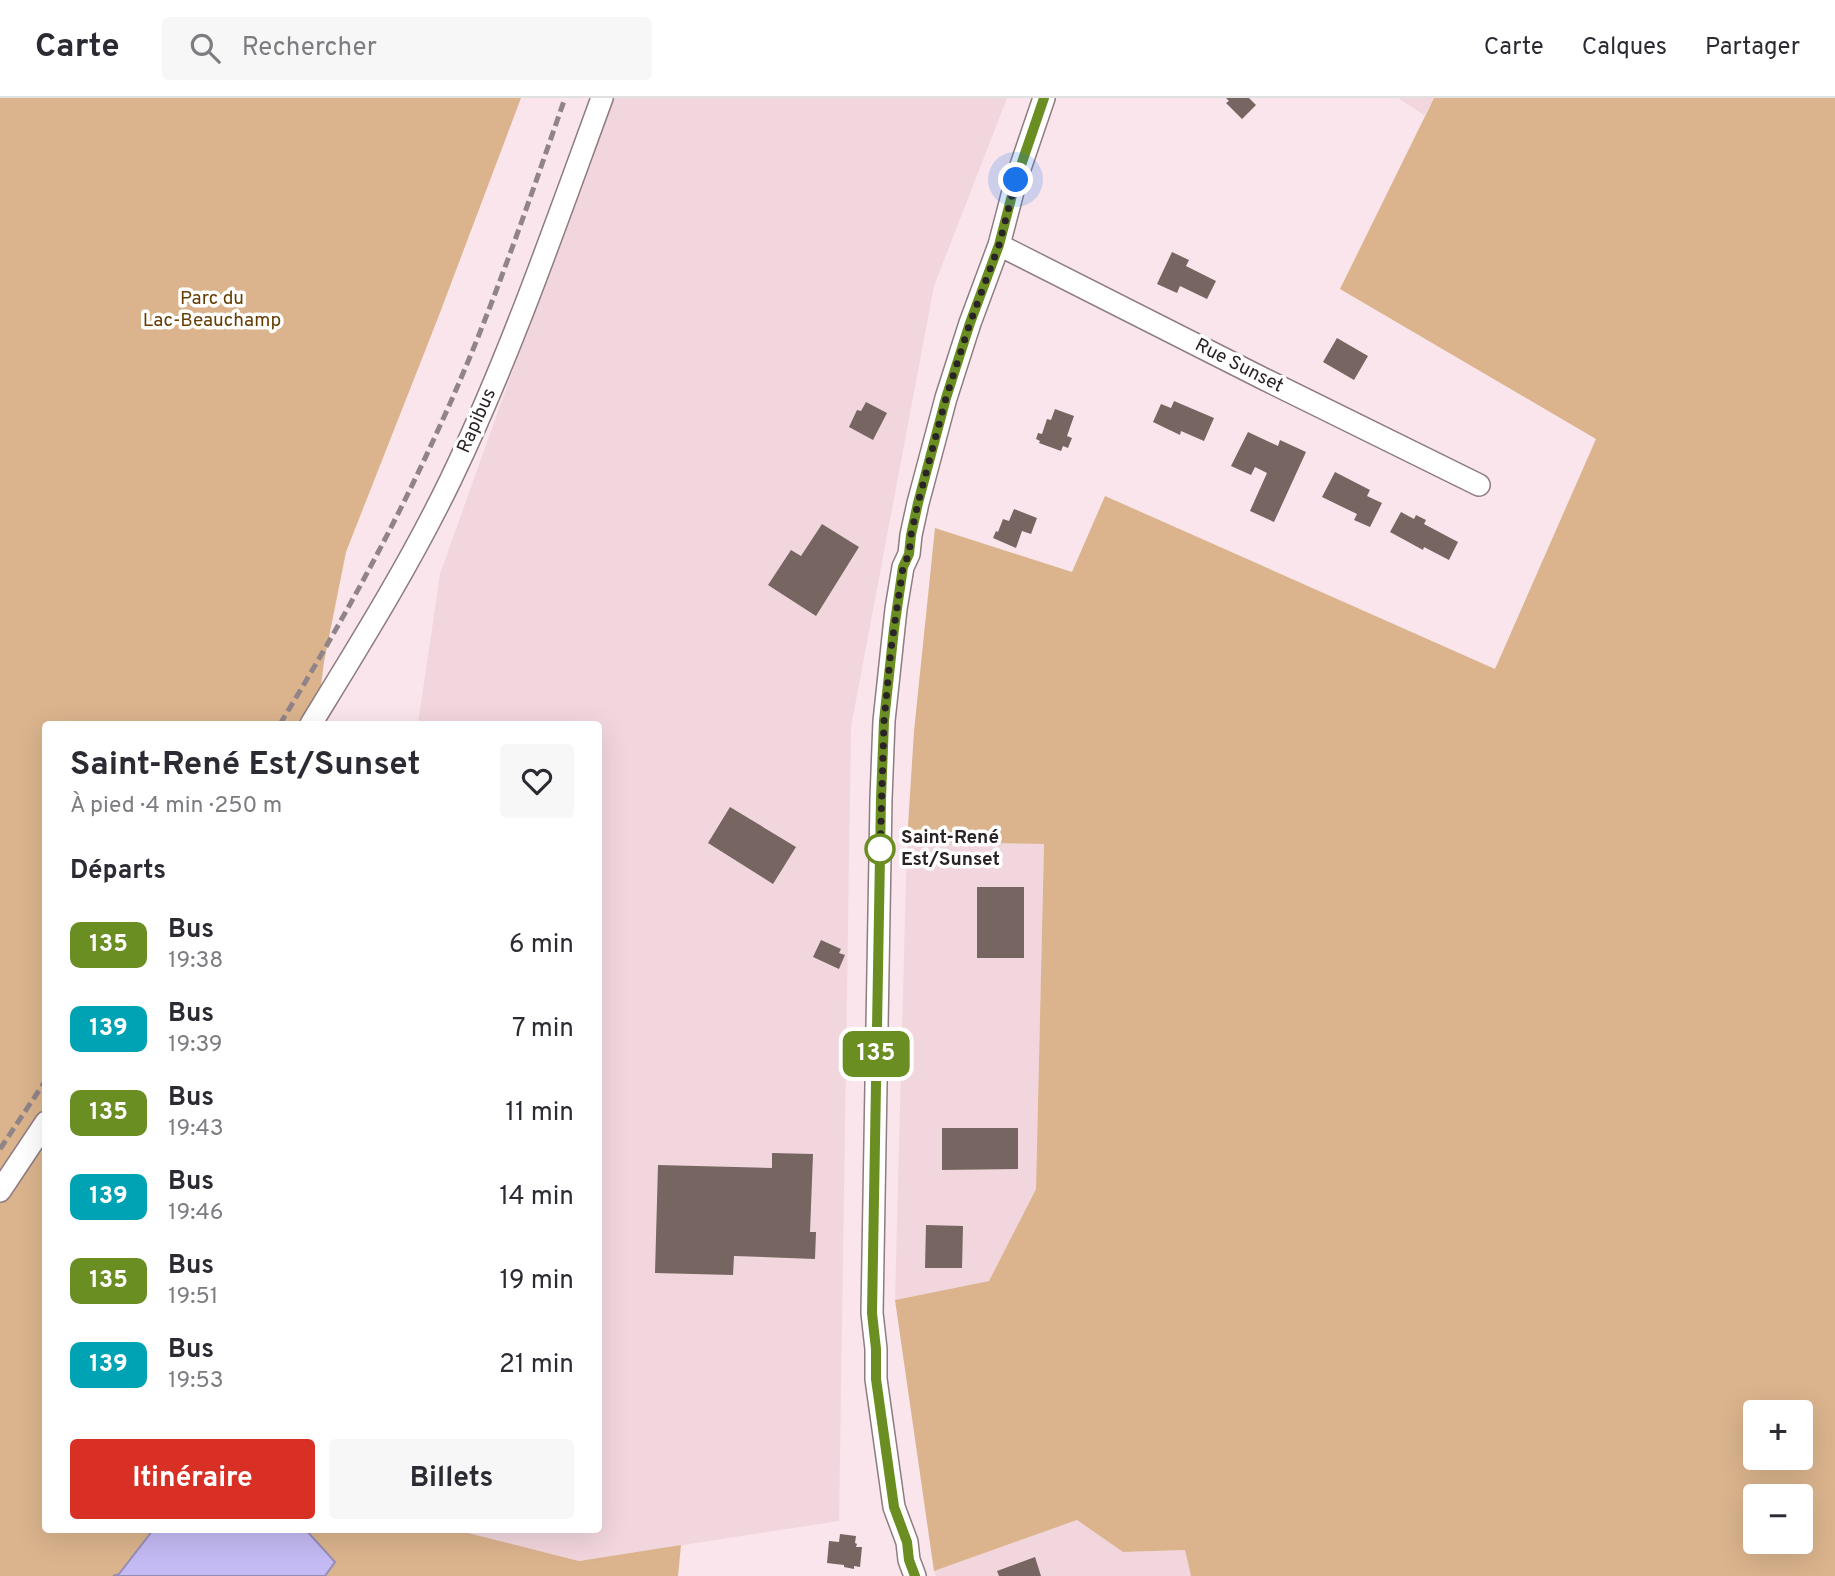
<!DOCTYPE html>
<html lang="fr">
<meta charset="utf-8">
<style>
:root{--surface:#fff;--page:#f7f7f7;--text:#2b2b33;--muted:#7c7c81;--line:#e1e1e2;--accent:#d93025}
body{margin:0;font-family:Overpass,sans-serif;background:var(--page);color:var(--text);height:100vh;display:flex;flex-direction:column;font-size:26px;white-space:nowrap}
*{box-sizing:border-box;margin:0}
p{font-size:23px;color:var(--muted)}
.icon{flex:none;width:38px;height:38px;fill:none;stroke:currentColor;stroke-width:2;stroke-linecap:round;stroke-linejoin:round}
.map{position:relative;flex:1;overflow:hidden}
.side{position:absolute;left:42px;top:623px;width:560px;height:812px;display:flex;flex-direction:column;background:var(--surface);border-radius:7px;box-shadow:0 7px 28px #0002}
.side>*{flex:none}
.badge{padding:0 14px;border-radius:10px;font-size:24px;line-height:46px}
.buttons{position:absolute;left:1743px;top:1302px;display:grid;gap:14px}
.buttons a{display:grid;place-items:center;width:70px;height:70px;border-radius:7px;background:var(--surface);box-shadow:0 7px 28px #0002;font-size:35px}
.you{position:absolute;width:35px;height:35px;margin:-18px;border:5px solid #fff;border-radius:50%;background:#1a73e8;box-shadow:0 0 0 10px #1a73e833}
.map>.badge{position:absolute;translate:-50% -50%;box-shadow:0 0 0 4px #fff}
h2{padding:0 28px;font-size:26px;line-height:63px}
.round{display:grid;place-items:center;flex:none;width:74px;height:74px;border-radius:7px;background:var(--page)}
.headline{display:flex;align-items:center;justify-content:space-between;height:119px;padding:0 28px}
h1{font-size:33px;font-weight:700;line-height:52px}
.primary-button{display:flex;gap:14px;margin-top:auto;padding:14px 28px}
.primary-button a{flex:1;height:80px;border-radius:7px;background:var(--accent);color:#fff;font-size:28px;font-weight:700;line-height:80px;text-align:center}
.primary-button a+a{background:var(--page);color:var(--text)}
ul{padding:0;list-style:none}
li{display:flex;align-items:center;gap:21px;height:84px;padding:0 28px}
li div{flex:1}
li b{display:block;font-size:26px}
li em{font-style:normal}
li .badge{min-width:77px;font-weight:700;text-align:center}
header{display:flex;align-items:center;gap:42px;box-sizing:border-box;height:98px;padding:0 35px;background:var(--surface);border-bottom:2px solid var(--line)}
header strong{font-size:33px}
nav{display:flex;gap:38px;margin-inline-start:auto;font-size:24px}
.search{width:490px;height:63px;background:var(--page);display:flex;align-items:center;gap:18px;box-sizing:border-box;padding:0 24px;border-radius:7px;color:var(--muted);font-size:26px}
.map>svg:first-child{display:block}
.built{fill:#f2d6de}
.green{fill:#dbb48d;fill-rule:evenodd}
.water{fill:#c4baf4;stroke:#968db6;stroke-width:2}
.building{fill:#766561}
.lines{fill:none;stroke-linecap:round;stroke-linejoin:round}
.minor-casing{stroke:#8e7c81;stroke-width:24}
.minor{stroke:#fff;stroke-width:21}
.rail{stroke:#918488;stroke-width:5;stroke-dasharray:10 5;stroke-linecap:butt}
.line-casing{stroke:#fff;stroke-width:16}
.line{stroke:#6b8e23;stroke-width:10}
.walk{stroke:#2b2426;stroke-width:7;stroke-dasharray:0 12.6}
.stop-dot{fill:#fff;stroke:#6b8e23;stroke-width:3.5}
.labels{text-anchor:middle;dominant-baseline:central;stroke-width:7;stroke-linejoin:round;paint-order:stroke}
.park-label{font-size:19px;fill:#663c00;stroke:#fff}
.street-label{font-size:19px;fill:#2b2426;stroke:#fff}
.stop-label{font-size:19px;font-weight:bold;fill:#2b2426;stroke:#fff;text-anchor:start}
</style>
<header>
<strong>Carte</strong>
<div class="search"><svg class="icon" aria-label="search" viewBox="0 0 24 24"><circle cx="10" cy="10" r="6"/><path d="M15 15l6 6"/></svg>Rechercher</div>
<nav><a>Carte</a><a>Calques</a><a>Partager</a></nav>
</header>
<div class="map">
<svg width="1835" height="1478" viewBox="0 0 1835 1478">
<rect width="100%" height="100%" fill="#f9e5eb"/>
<path class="built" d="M610,0H1007L934,188L851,629L839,1423L579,1463L456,1432H598V626H418L440,476Z
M1398,0H1434L1424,17Z
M907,744L1044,746L1036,1091L989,1183L895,1202Z
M1077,1422L1123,1454L1185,1452L1191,1478H936L934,1473Z"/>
<path class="green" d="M0,0H521L438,220L346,454L324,564L316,626H46V1432H456L579,1463L681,1447L678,1478H0Z
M1434,0H1835V1478H1191L1185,1452L1123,1454L1077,1422L934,1473L895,1202L989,1183L1036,1091L1044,746L907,744L914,633L935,430L1072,474L1105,398L1495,571L1596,341L1340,191ZM1801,1314V1360H1755V1314ZM1801,1398V1444H1755V1398Z"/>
<path class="water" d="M153,1432H306L335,1464L325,1478H113L119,1476Z"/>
<path class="building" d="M1226,0H1249L1256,7L1242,21L1226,5L1229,3Z
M1172,154L1189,162L1186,168L1216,183L1207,201L1180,188L1177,195L1157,186Z
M1337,240L1368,258L1354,282L1323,264Z
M1174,303L1214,320L1204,343L1181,333L1180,337L1153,324L1161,306L1171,310Z
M866,304L887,315L873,342L849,329L857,312L861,313Z
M1055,311L1074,318L1067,338L1072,340L1068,350L1063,348L1061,353L1039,345L1040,343L1036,341L1038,335L1042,336L1047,321L1051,322Z
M1248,334L1278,348L1280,342L1306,354L1274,424L1250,413L1267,375L1255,369L1251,377L1231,368Z
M1335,374L1370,392L1367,398L1382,405L1370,429L1354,422L1357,416L1322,399Z
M1014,411L1037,420L1031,436L1022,433L1016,450L993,440L996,433L998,434L1003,421L1009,423Z
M1401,414L1414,421L1416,417L1426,422L1424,426L1458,444L1449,462L1424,449L1423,452L1390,434Z
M822,426L859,449L816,518L768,487L791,452L801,458Z
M730,709L796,749L773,786L708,745Z
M977,789H1024V860H977Z
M821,842L841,851L839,855L845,857L839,871L813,859Z
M942,1030H1018V1071L942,1072Z
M772,1055L813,1056L810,1134H816L815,1161L734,1158L733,1177L655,1175L658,1067L772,1070Z
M926,1127L963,1128L962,1170H925Z
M840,1436L856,1438L855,1445L857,1446L856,1449H862L860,1469L854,1468V1471L844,1469V1467L827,1465L829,1443L839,1444Z
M1035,1459L1041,1478H999L997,1473Z"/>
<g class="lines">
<g class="minor-casing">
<path id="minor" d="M999,147L1262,280L1479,387
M311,626C360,546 410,466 451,381C510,258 555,128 602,0
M0,1093L46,1024
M915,1478L909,1462L907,1444L894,1409L876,1281V1251L872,1215L881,701L884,623L896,511L903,469L909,456L911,437L918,405L946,300L970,225L999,147L1016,82L1044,0"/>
</g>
<use href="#minor" class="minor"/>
<path class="rail" d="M280,626C338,531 392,434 438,332C488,224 526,112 565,0
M0,1051L46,982"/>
</g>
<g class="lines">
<g class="line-casing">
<path id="line" d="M915,1478L909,1462L907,1444L894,1409L876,1281V1251L872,1215L881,701L884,623L894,531L903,469L909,456L911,437L918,405L946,300L970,225L999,147L1016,82L1044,0"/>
</g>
<use href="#line" class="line"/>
<path class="walk" d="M880,751V756L884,623L891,551L903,469L909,456L911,437L918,405L946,300L970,225L999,147L1016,82"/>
</g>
<circle class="stop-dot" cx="880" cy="751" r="14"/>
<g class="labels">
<g class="park-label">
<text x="212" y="201">Parc du<tspan x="212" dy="22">Lac-Beauchamp</tspan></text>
</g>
<g class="street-label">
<text transform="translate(1239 268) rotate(27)">Rue Sunset</text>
<text transform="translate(477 323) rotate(-66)">Rapibus</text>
</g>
<g class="stop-label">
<text x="901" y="740">Saint-René<tspan x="901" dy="22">Est/Sunset</tspan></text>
</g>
</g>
</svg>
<div class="buttons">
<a>+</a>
<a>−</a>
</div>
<div class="you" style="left:1016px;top:82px"></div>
<b class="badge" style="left:876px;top:956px;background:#6b8e23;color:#fff">135</b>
<section class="side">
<div class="headline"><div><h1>Saint-René Est/Sunset</h1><p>À pied · 4 min · 250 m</p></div><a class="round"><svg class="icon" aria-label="heart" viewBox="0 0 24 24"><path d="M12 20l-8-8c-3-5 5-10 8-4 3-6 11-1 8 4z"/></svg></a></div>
<h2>Départs</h2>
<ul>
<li><span class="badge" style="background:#6b8e23;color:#fff">135</span><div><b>Bus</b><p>19:38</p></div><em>6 min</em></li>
<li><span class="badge" style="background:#00a3b4;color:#fff">139</span><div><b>Bus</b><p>19:39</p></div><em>7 min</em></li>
<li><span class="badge" style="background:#6b8e23;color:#fff">135</span><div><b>Bus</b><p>19:43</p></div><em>11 min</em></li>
<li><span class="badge" style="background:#00a3b4;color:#fff">139</span><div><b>Bus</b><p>19:46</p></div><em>14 min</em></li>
<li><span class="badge" style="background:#6b8e23;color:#fff">135</span><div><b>Bus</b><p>19:51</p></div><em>19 min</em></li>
<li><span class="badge" style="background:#00a3b4;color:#fff">139</span><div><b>Bus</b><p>19:53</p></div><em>21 min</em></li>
</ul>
<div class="primary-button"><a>Itinéraire</a><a>Billets</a></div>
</section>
</div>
